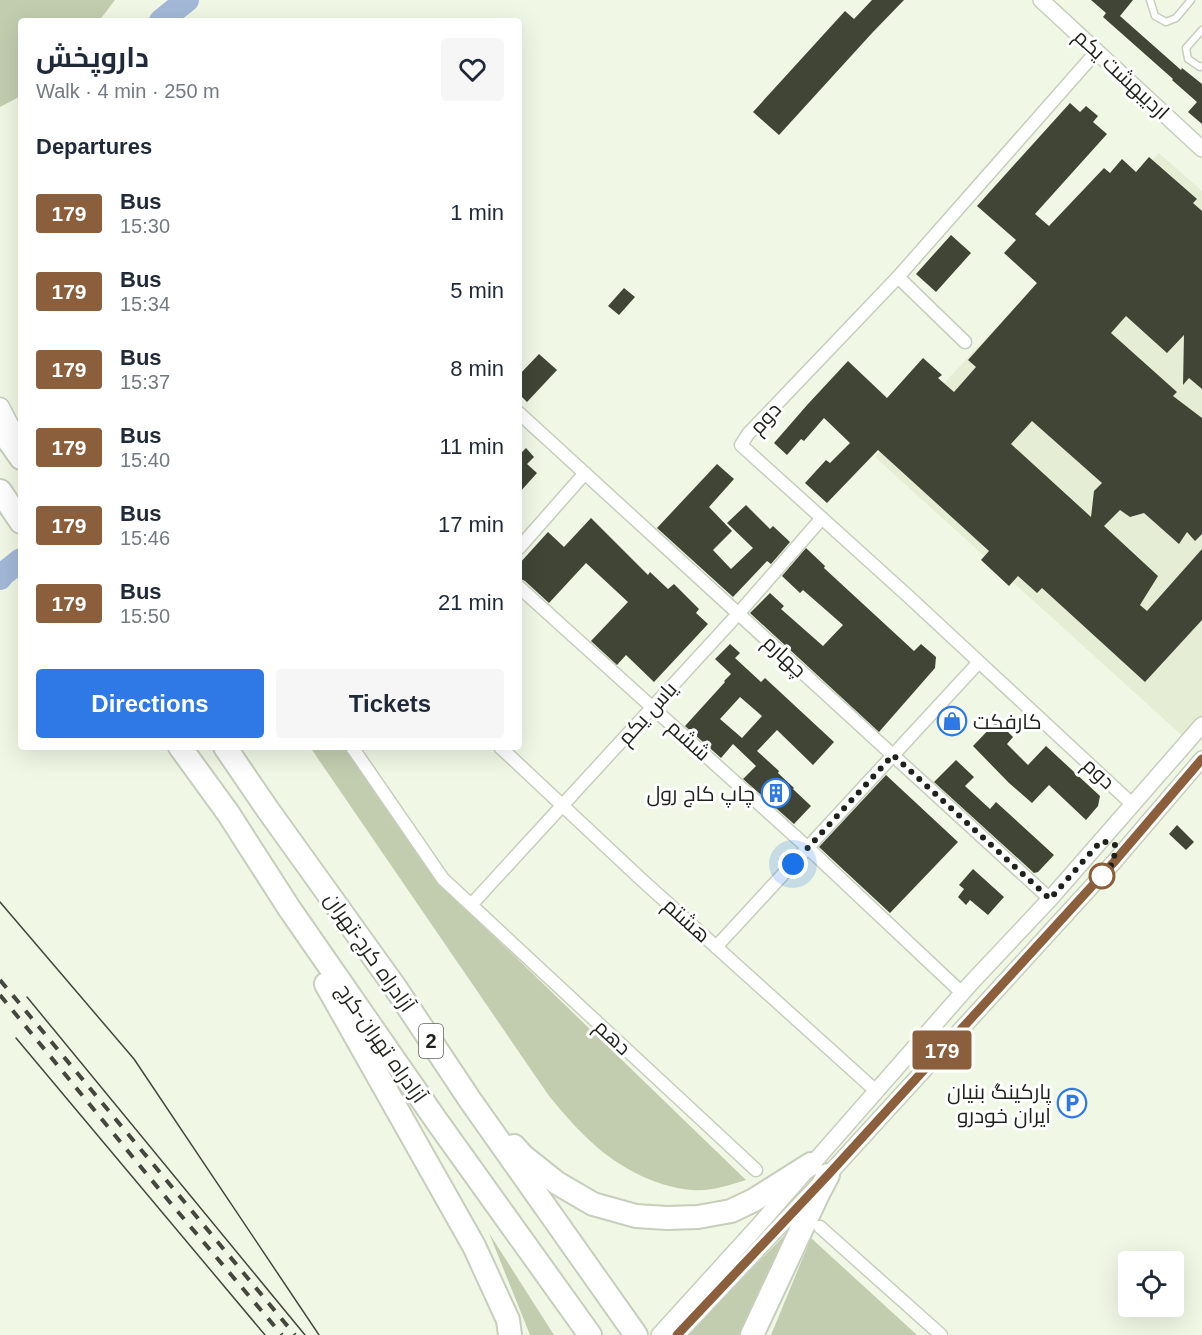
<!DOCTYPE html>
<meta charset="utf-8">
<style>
:root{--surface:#fff;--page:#f6f6f7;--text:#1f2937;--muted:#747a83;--accent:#2e79e5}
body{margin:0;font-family:Helvetica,Cairo,sans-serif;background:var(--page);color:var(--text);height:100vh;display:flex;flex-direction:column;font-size:22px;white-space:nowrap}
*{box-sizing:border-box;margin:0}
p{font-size:20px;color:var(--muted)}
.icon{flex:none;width:33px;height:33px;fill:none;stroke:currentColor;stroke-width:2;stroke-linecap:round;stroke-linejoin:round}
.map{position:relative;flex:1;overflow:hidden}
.details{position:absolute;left:18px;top:18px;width:504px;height:732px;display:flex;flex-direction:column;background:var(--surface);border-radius:6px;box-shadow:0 6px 24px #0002}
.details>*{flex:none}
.badge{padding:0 12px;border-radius:4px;font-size:21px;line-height:39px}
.fabs{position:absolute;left:1118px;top:1251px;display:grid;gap:12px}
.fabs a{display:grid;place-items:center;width:66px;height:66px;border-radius:6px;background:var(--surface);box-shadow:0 6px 24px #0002;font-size:30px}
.you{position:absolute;width:30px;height:30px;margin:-15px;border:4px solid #fff;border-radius:50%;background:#1a73e8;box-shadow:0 0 0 9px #1a73e833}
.map>.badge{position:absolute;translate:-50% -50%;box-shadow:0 0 0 3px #fff}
h2{padding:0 18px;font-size:22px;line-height:54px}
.round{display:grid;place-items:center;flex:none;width:63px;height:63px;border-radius:6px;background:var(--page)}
.overview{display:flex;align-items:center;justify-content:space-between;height:102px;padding:0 18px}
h1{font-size:28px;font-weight:700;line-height:45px}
.primary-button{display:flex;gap:12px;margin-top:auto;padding:12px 18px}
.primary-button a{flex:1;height:69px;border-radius:6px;background:var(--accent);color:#fff;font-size:24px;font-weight:700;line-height:69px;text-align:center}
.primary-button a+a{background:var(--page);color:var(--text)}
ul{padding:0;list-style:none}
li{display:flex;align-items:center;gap:18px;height:78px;padding:0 18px}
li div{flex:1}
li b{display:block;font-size:22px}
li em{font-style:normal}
li .badge{min-width:66px;font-weight:700;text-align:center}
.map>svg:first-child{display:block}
.built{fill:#e5eed4}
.green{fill:#c2cdb0}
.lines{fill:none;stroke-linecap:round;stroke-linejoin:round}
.river{stroke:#a3b8d7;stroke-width:24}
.building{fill:#404536;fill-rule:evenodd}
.service-casing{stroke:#c7cebb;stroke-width:9}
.minor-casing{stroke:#c7cebb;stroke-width:15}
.tertiary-casing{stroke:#c7cebb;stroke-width:18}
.secondary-casing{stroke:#c7cebb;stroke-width:21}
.motorway-casing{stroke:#c7cebb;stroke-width:26}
.service{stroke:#fff;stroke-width:6}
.minor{stroke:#fff;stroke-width:12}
.tertiary{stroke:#fff;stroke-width:15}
.secondary{stroke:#fff;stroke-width:18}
.motorway{stroke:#fff;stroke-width:22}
.tram{stroke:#43473e;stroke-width:1.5}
.rail{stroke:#43473e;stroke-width:4;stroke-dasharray:10 10;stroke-linecap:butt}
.line-casing{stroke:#fff;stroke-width:14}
.line{stroke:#8b5e3c;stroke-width:9}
.walk{stroke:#1f221b;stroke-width:6;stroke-dasharray:0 10.8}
.stop-dot{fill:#fff;stroke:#8b5e3c;stroke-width:3}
.labels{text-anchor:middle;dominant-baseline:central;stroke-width:6;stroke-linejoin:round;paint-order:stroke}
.shield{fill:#fff;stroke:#62645f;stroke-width:1.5}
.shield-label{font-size:20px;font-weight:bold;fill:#1f221b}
.street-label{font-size:21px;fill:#1f221b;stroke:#fff}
.poi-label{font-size:21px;fill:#1f221b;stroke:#fff;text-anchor:end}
</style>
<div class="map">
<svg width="1202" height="1335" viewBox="0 0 1202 1335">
<rect width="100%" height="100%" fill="#f0f7e4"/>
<path class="built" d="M1159,153L1202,191V725L1188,741L875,457Z"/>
<path class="green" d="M0,0H115L99,21H21V96L0,107Z
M310,747H345L439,883L746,1180C729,1185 710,1192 692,1190C653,1187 613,1164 586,1137C573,1125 561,1110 549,1096Z
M489,1233L554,1335H530Z
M785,1235L775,1272L746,1335H686Z
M811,1238L917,1335H771Z"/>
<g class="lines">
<path class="river" d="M161,21L187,0
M0,578L3,574L21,560"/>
</g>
<path class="building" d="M872,0H904L873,32L779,135L753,112L845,11L854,19Z
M1091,0H1133L1120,16L1181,70L1182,68L1202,84V124L1188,112L1197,102L1172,80L1173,79L1103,17L1106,13Z
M1070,103L1080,112L1086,106L1098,116L1093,122L1107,134L1035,214L1049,226L1104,168L1110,173L1122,159L1136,172L1149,157L1197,199L1193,203L1202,211V389L1189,378L1183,385L1184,335L1167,353L1126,316L1111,333L1177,392L1173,396L1202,418V534L1195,541L1187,532L1179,544L1144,513L1130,517L1120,510L1104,526L1158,576L1140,605L1147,611L1202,549V620L1145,682L1042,588L1037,593L1018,576L1009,586L981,560L989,551L878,450L827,503L805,483L826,460L830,463L850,443L824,418L804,441L801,439L787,455L774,443L808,404L848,361L887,398L923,358L942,375L938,378L954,392L976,367L968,360L1037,283L1004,253L1016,240L977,206ZM1032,421L1102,483L1094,491L1091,517L1011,444Z
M951,235L971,253L936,292L916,274Z
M624,288L635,297L619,315L608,306Z
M539,354L557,370L527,402L519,394V375Z
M526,448L534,457L527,464L537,473L519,493V455Z
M717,464L734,479L709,507L732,531L713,550L731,569L753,548L727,523L746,505L770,529L773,526L790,542L771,564L767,561L733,597L657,528Z
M591,518L648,575L650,572L668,589L674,584L699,609L696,613L708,624L654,682L626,655L617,665L591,641L628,602L586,563L549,603L525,581L519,578V564L548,532L564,547Z
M806,548L825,566L824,568L914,651L921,644L936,657L935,668L879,732L750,613L770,593L784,606L781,609L823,646L843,625L803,590L800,593L782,576Z
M730,644L740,653L735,658L761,682L765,678L834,742L813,765L777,730L757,751L779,771L778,773L794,788L793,789L811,806L794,824L743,779L756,766L733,744L721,758L685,726L725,682L724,681L731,674L715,659ZM740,697L762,716L742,738L720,719Z
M997,721L1013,737L1007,744L1028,765L1046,746L1100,796L1098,806L1086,820L1049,785L1032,803L1009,783L973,746Z
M956,760L974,777L965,786L990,809L996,802L1054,855L1038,872L1034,873L934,782Z
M886,775L958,842L890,913L819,847Z
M1177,825L1194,842L1186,850L1169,834Z
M973,869L1004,897L988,915L970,900L966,905L958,897L964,889L959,885Z"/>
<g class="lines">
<g class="service-casing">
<path id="service" d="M1150,0L1155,16L1166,22L1176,18L1191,0
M1202,30L1186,48L1188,59L1200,67L1202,66"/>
</g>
<g class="minor-casing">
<path id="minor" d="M1097,51L898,277L748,434L741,445L908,596L1132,804
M898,277L965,342
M519,413L1050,899
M519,548L585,473
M519,587L808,848L962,993
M352,747L443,879L756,1170
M500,747L643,881L876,1091
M471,905L738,614L822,518
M716,947L979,662
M820,1227L941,1335"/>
</g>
<g class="tertiary-casing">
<path id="tertiary" d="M1041,0L1202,149
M659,1335L758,1226L971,983L1050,899L1202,725
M677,1335L828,1175L1114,862L1202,759"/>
</g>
<g class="secondary-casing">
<path id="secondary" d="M0,407L17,440"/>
</g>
<g class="motorway-casing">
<path id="motorway" d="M0,428L21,458
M0,491L21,522
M180,747L228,813L289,908L436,1120L590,1335
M225,747L268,810L395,987L470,1100L636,1335
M326,984L474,1246L508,1320L510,1335
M514,1146L523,1156L557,1183L593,1204L636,1216L667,1218L698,1217L731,1211L754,1200L811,1164
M752,1335L817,1196L828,1175"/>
</g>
<use href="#service" class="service"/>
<use href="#minor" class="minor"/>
<use href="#tertiary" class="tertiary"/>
<use href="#secondary" class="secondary"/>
<use href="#motorway" class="motorway"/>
<path class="tram" d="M0,902L134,1059L319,1335
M27,997L305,1335
M16,1038L265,1335"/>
<path class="rail" d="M0,980L295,1335
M0,995L168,1200L282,1335"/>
</g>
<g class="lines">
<g class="line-casing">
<path id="line" d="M677,1335L828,1175L1114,862L1202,759"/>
</g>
<use href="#line" class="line"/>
<path class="walk" d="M793,864L893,755L1050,899L1101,841L1115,844L1114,862L1099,879L1102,876"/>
</g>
<defs>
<g id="shop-ring" transform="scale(1.5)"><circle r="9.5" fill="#fff" stroke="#2e79e5" stroke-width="1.5"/><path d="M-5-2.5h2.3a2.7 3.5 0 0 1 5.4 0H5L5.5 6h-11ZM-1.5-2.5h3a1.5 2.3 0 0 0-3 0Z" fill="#2e79e5"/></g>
<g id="building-ring" transform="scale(1.5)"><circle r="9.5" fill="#fff" stroke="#2e79e5" stroke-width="1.5"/><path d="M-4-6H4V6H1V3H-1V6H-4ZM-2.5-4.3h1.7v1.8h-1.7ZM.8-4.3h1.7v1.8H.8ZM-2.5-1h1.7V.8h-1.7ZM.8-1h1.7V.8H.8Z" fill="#2e79e5"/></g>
<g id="parking-ring" transform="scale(1.5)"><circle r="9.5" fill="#fff" stroke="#2e79e5" stroke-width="1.5"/><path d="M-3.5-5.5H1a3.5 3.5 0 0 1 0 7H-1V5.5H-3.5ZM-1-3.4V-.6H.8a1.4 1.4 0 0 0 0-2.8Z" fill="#2e79e5"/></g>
</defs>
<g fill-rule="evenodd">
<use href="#shop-ring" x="952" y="721"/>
<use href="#building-ring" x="776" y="793"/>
<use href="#parking-ring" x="1072" y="1103"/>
</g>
<circle class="stop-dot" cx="1102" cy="876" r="12"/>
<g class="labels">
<rect class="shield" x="419" y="1024" width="24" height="34" rx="4.5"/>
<g class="shield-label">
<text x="431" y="1041">2</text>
</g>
<g class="street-label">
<text transform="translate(1122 74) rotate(43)">اردیبهشت یکم</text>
<text transform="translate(765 418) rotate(-47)">دوم</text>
<text transform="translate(785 656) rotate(43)">چهارم</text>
<text transform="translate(647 713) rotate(-48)">یاس یکم</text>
<text transform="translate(689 740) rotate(42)">ششم</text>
<text transform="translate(1099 773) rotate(43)">دوم</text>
<text transform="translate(687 920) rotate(42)">هشتم</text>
<text transform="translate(370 952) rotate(55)">آزادراه کرج-تهران</text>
<text transform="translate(613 1037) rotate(43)">دهم</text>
<text transform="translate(382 1043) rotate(55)">آزادراه تهران-کرج</text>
</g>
<g class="poi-label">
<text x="973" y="721" text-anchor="start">کارفکت</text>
<text x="755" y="793">چاپ کاج رول</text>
<text x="1051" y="1091">پارکینگ بنیان<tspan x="1051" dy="24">ایران خودرو</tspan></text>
</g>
</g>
</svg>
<div class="fabs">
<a><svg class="icon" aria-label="locate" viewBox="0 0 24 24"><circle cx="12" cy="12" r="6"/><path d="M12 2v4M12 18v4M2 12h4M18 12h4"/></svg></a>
</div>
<div class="you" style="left:793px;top:864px"></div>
<b class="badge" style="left:942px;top:1050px;background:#8b5e3c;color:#fff">179</b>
<section class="details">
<div class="overview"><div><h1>داروپخش</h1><p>Walk · 4 min · 250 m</p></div><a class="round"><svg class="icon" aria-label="heart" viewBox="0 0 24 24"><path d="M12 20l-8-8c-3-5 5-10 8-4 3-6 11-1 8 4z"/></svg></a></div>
<h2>Departures</h2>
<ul>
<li><span class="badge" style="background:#8b5e3c;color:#fff">179</span><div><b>Bus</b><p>15:30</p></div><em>1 min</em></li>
<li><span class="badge" style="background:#8b5e3c;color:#fff">179</span><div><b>Bus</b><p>15:34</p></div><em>5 min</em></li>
<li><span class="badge" style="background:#8b5e3c;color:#fff">179</span><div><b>Bus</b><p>15:37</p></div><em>8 min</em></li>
<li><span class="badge" style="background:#8b5e3c;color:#fff">179</span><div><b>Bus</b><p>15:40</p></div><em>11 min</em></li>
<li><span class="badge" style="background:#8b5e3c;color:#fff">179</span><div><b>Bus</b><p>15:46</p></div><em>17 min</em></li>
<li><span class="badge" style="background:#8b5e3c;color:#fff">179</span><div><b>Bus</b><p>15:50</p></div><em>21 min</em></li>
</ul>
<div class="primary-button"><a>Directions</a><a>Tickets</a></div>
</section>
</div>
